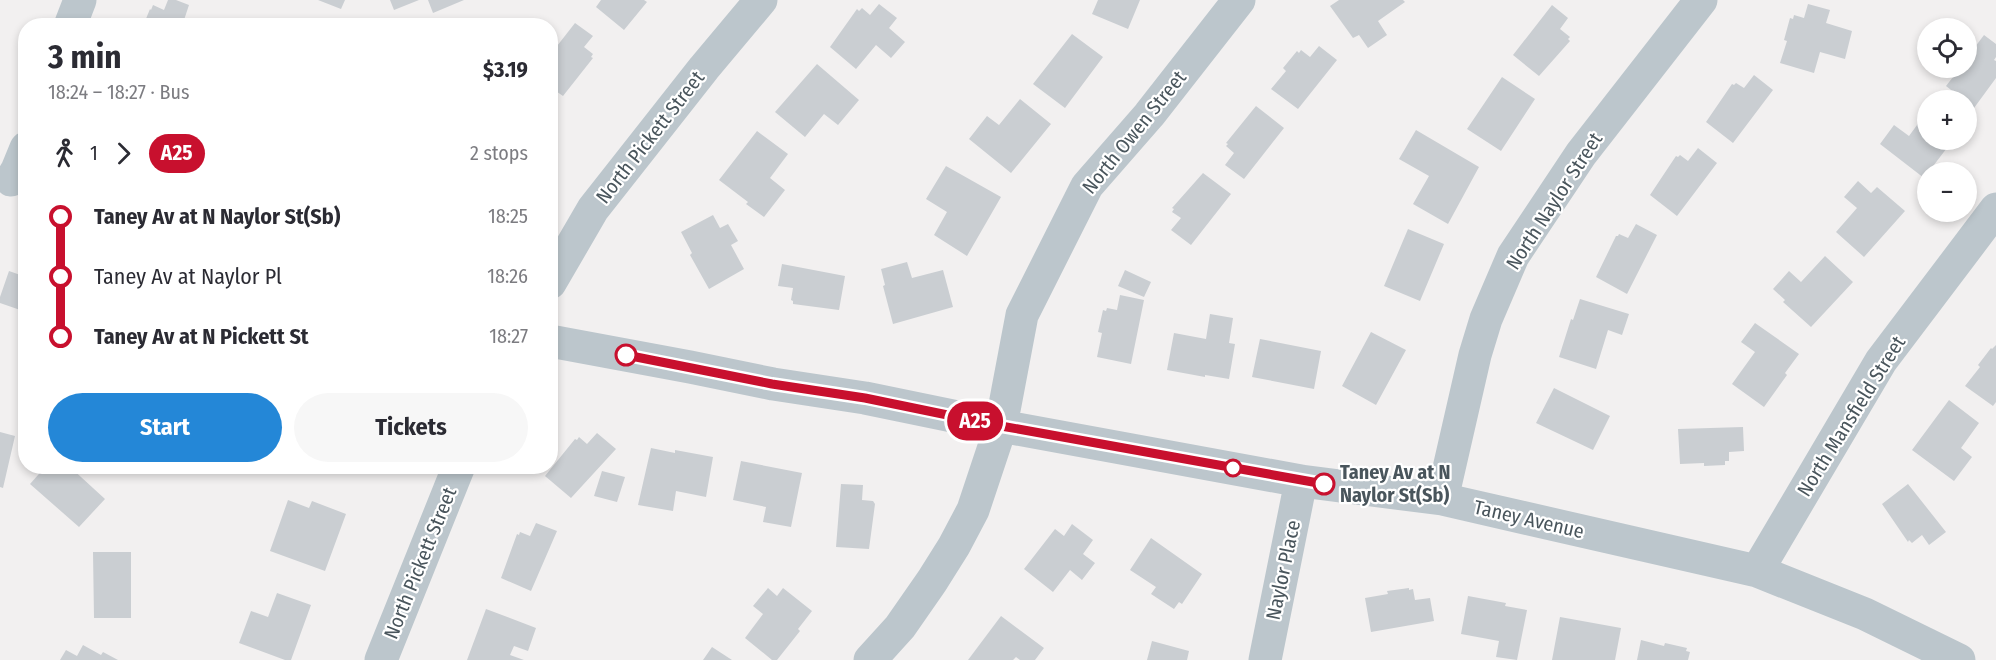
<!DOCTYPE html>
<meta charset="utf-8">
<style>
:root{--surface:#fff;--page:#f7f7f7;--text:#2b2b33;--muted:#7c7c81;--accent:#2487d7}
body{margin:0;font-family:"Fira Sans Condensed",sans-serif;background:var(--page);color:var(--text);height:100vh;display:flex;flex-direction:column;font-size:22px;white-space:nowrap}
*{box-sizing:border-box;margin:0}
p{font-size:20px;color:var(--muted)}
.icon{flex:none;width:33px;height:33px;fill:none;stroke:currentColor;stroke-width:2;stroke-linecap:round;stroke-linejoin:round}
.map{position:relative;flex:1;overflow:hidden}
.details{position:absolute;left:18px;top:18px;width:540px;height:456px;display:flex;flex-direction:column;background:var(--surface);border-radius:24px;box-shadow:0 3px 9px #0003}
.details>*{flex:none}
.badge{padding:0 12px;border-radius:20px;font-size:21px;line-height:39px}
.buttons{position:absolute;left:1917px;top:18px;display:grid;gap:12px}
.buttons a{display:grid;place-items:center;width:60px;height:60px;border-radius:50%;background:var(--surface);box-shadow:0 3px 9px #0003;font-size:30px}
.map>.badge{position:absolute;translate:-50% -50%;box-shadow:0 0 0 3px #fff}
.legs{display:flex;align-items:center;gap:9px;height:66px;padding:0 30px;font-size:20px}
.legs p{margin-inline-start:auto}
.summary{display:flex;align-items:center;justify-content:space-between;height:102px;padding:0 30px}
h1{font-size:33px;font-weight:700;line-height:45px}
.button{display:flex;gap:12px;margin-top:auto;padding:12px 30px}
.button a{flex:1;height:69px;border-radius:36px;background:var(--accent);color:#fff;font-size:24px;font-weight:700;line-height:69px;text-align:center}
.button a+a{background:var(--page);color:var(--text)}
ul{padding:0 30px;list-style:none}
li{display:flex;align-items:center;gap:21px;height:60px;font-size:22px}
li i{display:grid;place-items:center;width:9px;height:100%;margin:0 8px;background:currentColor}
li i::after{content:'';width:15px;height:15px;margin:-8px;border:4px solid;border-radius:50%;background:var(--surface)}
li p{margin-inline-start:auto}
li:first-child i{background:linear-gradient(#0000 50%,currentColor 0)}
li:last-child i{background:linear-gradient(currentColor 50%,#0000 0)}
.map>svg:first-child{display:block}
.building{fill:#caced2}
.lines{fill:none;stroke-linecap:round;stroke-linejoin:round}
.minor{stroke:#bcc6cc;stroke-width:33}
.line-1-casing{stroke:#fff;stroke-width:14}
.line-1{stroke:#c8102e;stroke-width:9}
.stop-1-dot{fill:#fff;stroke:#c8102e;stroke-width:3}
.labels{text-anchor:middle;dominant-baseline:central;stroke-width:4.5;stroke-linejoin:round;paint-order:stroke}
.street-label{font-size:20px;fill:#49555c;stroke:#fff}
.stop-label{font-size:20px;font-weight:bold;fill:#49555c;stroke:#fff;text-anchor:start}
</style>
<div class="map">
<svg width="1996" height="660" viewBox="0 0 1996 660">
<rect width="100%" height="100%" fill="#f2f0f0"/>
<path class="building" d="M168,0H176L189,5L182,26H143L150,9L151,10L153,5L164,10Z
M318,0H345L341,9Z
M390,0H419L394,10Z
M428,0H464L433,13Z
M601,0H644L647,2L624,30L596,7Z
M1098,0H1140L1128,29L1092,14Z
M1339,0H1403L1405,2L1378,21L1387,35L1368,48L1359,35L1353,38L1330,6Z
M879,4L897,18L889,28L905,42L891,58L876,45L856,69L830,47L857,9L859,11L862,8L870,15Z
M1808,4L1830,10L1826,23L1852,31L1845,59L1820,52L1814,73L1780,63L1787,41L1784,40L1790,18L1793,19L1794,15L1804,18Z
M1552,5L1568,18L1560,29L1570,37L1568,39L1570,41L1539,76L1513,55Z
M575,23L593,36L584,47L593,54L591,57L593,58L563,96L550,87V55Z
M1072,34L1103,57L1065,108L1033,84Z
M1984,35L1996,44V57L1994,60L1996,61V78L1974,108L1946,86L1960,68H1966V59Z
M1319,46L1337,60L1298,109L1271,89L1286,71L1283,68L1297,51L1299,53L1301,50L1310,57Z
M817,64L859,100L838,125L824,114L805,137L775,112Z
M1754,75L1773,90L1733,143L1706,122L1732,84L1734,85L1736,83L1744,88Z
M1502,77L1535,99L1501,151L1467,129Z
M1020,99L1051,124L1011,173L969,139L987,116L999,125Z
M1256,106L1284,128L1244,179L1225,165L1234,153L1226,146L1228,144L1226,143Z
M1928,110V140H1953L1924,178L1880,144L1894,125L1909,136Z
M1416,130L1479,167L1448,224L1413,204L1429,176L1399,159Z
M757,131L788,154L770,178L785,190L764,217L746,204L748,202L719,180Z
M1698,148L1717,163L1677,216L1650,195L1676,156L1678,157L1680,155L1688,161Z
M946,166L1001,197L967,256L934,235L947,212L926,199Z
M1203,173L1231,194L1191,245L1171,230L1181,218L1172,212L1174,209L1172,208Z
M1858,181L1871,193L1877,187L1905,211L1864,257L1836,232L1857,208L1844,197Z
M713,215L720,228L728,224L738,241L731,245L744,269L709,289L690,255L692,253L681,232Z
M1636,224L1657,235L1627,294L1596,277L1616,236H1618L1619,234L1628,238Z
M1408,229L1444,244L1420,301L1384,286Z
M1825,256L1853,282L1811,327L1783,302L1785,300L1773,289L1789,271L1801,282Z
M907,262L912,278L943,270L953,307L893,324L883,286L885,285L881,269Z
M782,264L845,276L839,310L793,304V301L791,300L793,288L778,286Z
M1125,270L1151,282L1144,297L1118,286Z
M9,271L26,277V312L0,303V297Z
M1120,295L1144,300L1131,364L1097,357L1102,333L1098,332L1103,310L1106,311L1107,308L1117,310Z
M1580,299L1629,314L1622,335L1608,330L1596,369L1559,357L1571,319L1573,320Z
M1210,314L1233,318L1229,343L1235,344L1229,379L1205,375V377L1167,370L1174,333L1206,339Z
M1755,323L1799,354L1785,373L1787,375L1764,407L1732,384L1755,352L1741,342Z
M1371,332L1406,350L1376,405L1342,386Z
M1260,339L1321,351L1314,389L1252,377Z
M1996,345V402L1993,406L1965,386L1980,367L1978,365L1991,348L1992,349Z
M1554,388L1610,416L1593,450L1536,423Z
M1949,400L1979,423L1961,448L1972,457L1954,481L1912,450Z
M1743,427L1744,451L1729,452V461H1725V465L1704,466V463L1680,464L1678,429Z
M0,432L15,436L3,488L0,487Z
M597,433L616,449L571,498L545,476L575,439L577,440L579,437L587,444Z
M651,448L675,453V450L713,457L706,497L676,491L673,511L638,505Z
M741,461L802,473L791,527L763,522L766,507L733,500Z
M46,466H69L105,499L79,527L30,484Z
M602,471L625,477L617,502L594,496Z
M841,484L863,485L862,500L873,501L875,504L869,549L836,547Z
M1908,484L1946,532L1929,545L1922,535L1912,543L1909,540L1908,542L1882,504Z
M288,500L309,508L312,501L346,514L325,571L270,551Z
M536,523L557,531L531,591L501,578L517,534L519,535L520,532L530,536Z
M1072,524L1093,540L1083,554L1095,563L1082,580L1070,570L1053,592L1024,569L1055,529L1064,536Z
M1151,538L1202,574L1182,604L1179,602L1174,609L1151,594L1156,587L1130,570Z
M93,552H131V618H94Z
M768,588L777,596L783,588L812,611L798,629L800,631L777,660H772L745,638L763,614L753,606Z
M1409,588V590L1413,589L1415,600L1430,598L1434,621L1371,632L1365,598L1388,594L1387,591Z
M277,593L311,605L291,660H285L239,643L251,611L268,617Z
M1468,596L1506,603L1505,606L1527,610L1517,660L1496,657L1499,641L1461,634Z
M486,609L536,628L528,651L514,646L510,655L524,660H467Z
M1001,616L1044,648L1035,660H1020L1016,657L1013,660H968Z
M1560,617L1621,628L1615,660H1552Z
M1641,640L1664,646L1665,643L1687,648L1686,651L1690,652L1688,660H1637Z
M1152,641L1189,651L1187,660H1147Z
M83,645L101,655L103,652L118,660H60L66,650L77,656Z
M712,647L732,660H703Z"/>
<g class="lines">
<path class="minor" d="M70,26L80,0
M11,180L17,170L26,148
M550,283L593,209L704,68L761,0
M550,341L690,367L773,384L865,398L1001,426L1301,481L1442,499L1757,571L1865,614L1959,660
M1442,499L1475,355L1486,319L1513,256L1581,154L1701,0
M1757,571L1881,361L1996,209
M381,660L459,466
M870,660L900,627L932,581L954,546L973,510L1001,426L1022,315L1087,186L1149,115L1239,0
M1265,660L1301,481"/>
</g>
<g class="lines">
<g class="line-1-casing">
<path id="line-1" d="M626,355L772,384L865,398L1001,426L1324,484"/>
</g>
<use href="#line-1" class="line-1"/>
</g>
<g class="stop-1-dot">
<circle cx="626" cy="355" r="10"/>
<circle cx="1233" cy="468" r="8"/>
<circle cx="1324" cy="484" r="10"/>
</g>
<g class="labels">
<g class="street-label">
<text transform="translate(1134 132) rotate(-51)">North Owen Street</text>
<text transform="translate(650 137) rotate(-52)">North Pickett Street</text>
<text transform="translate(1554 201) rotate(-57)">North Naylor Street</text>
<text transform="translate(1851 416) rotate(-58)">North Mansfield Street</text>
<text transform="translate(1529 519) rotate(13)">Taney Avenue</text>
<text transform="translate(420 563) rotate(-68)">North Pickett Street</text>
<text transform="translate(1283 570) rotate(-78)">Naylor Place</text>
</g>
<g class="stop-label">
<text x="1340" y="472">Taney Av at N<tspan x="1340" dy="23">Naylor St(Sb)</tspan></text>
</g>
</g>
</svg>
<div class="buttons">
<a><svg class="icon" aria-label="locate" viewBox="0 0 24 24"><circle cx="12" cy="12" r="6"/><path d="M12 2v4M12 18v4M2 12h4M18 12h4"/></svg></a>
<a>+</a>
<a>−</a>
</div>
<b class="badge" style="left:975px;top:421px;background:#c8102e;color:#fff">A25</b>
<section class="details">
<div class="summary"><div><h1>3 min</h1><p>18:24 – 18:27 · Bus</p></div><b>$3.19</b></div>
<div class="legs"><svg class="icon" aria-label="walk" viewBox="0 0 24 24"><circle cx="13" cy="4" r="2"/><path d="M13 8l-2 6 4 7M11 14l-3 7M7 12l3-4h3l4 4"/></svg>1<svg class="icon" aria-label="forward" viewBox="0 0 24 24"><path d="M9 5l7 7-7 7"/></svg><b class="badge" style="background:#c8102e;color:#fff">A25</b><p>2 stops</p></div>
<ul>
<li><i style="color:#c8102e"></i><b>Taney Av at N Naylor St(Sb)</b><p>18:25</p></li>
<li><i style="color:#c8102e"></i><span>Taney Av at Naylor Pl</span><p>18:26</p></li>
<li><i style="color:#c8102e"></i><b>Taney Av at N Pickett St</b><p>18:27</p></li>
</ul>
<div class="button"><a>Start</a><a>Tickets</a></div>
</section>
</div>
